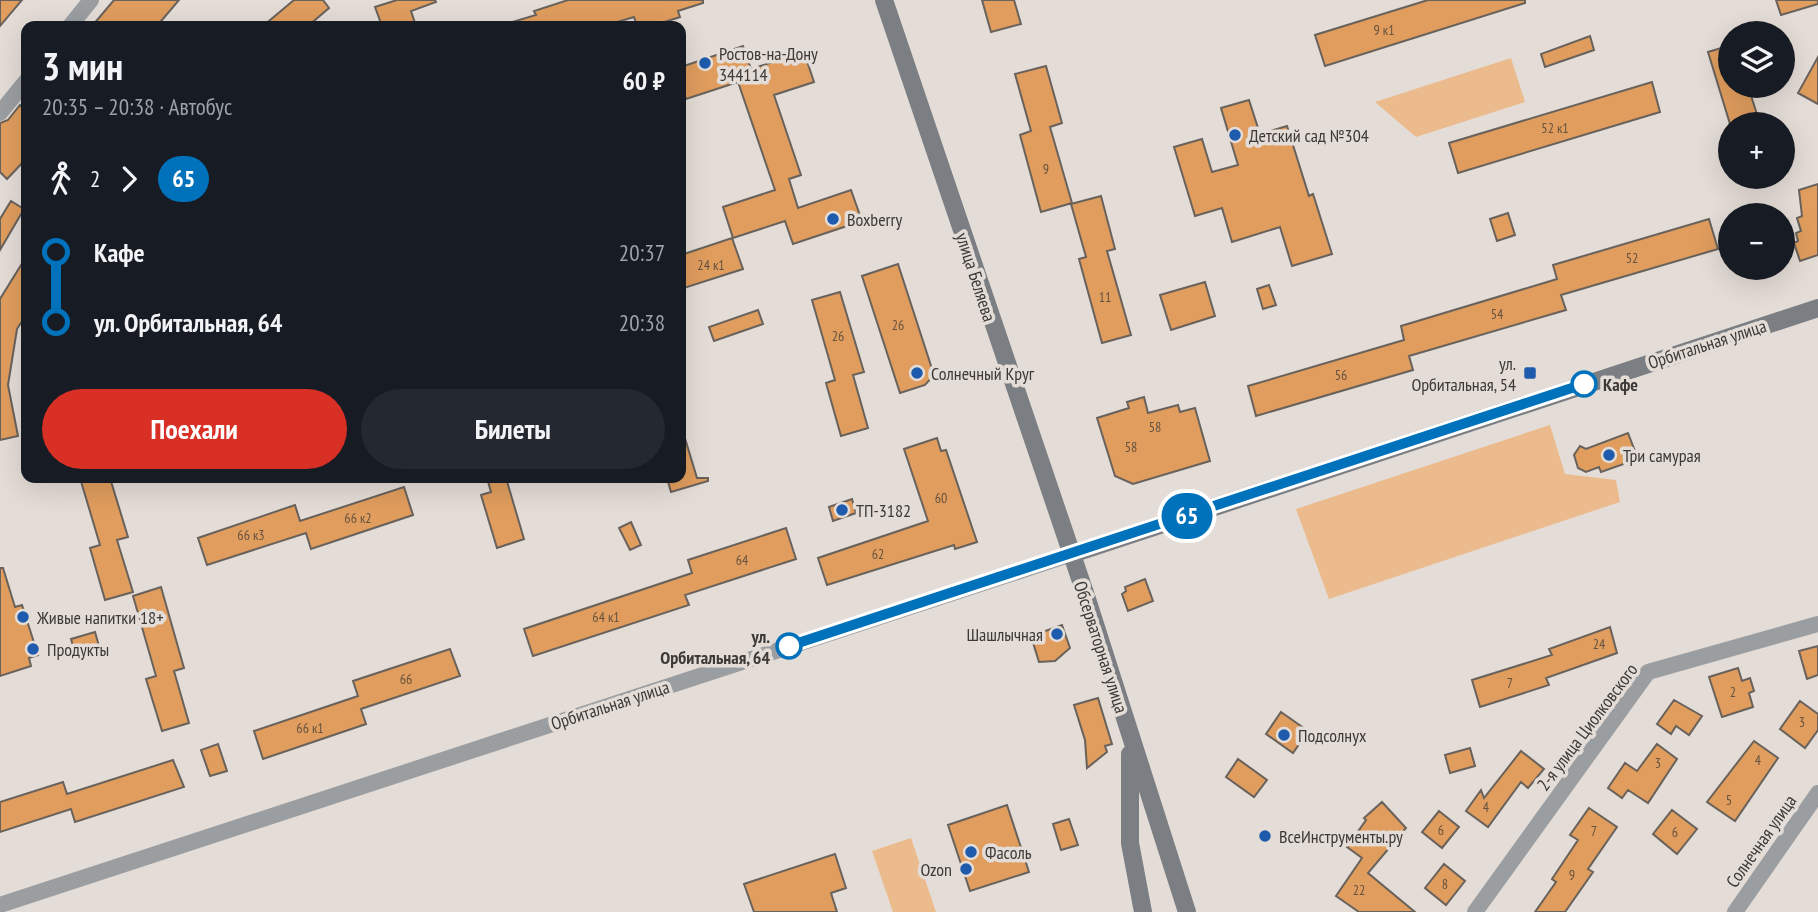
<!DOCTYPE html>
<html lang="ru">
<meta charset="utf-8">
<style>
:root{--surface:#171b24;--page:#242831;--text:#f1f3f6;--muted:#9ea1a6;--accent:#d93025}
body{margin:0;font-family:"PT Sans Narrow",sans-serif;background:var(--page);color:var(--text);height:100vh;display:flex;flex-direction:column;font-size:26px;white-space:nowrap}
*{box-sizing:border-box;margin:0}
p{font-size:23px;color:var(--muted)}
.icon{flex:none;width:38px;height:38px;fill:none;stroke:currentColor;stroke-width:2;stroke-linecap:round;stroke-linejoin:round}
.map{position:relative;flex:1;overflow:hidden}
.panel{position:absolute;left:21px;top:21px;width:665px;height:462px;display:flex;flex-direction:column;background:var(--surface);border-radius:14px;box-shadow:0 7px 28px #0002}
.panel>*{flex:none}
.badge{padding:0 14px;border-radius:23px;font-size:24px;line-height:46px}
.buttons{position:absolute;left:1718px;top:21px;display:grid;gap:14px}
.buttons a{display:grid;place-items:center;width:77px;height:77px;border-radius:50%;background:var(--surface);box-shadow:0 7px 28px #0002;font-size:35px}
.map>.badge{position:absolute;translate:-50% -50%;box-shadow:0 0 0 4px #fff}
.legs{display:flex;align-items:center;gap:10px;height:77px;padding:0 21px;font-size:23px}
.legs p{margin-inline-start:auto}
.summary{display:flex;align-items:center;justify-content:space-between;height:119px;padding:0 21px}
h1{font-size:38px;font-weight:700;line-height:52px}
.action{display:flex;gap:14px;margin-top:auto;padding:14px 21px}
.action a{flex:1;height:80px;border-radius:42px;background:var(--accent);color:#fff;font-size:28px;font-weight:700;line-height:80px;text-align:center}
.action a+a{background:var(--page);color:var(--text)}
ul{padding:0 21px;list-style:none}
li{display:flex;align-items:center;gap:24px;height:70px;font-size:26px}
li i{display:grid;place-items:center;width:10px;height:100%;margin:0 9px;background:currentColor}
li i::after{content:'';width:18px;height:18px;margin:-9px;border:5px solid;border-radius:50%;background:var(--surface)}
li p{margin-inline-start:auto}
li:first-child i{background:linear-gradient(#0000 50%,currentColor 0)}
li:last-child i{background:linear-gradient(currentColor 50%,#0000 0)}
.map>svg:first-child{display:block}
.green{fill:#ecbb8d}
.building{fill:#e09d5d;stroke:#69625c;stroke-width:2}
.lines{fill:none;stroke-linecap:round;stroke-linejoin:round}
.street{stroke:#9b9ea1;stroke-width:16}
.secondary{stroke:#7b7e83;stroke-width:18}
.line-1-casing{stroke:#fff;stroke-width:16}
.line-1{stroke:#0072bc;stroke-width:10}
.poi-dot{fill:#1e5bac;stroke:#e4dcd6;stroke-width:2.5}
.stop-1-dot{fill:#fff;stroke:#0072bc;stroke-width:3.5}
.labels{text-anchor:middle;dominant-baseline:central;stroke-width:7;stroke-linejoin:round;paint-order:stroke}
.number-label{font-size:14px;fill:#655240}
.poi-label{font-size:18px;fill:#3c3937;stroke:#e4dcd6;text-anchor:start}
.street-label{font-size:18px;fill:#3c3937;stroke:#e4dcd6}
.stop-label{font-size:18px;font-weight:bold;fill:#3c3937;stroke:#e4dcd6;text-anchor:start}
</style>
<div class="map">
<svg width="1818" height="912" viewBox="0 0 1818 912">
<rect width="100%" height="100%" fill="#e4dcd6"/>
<path class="green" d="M1511,58L1525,102L1416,137L1375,102Z
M1550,425L1565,474L1616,480L1620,502L1329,599L1296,509Z
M911,838L936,912H893L872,851Z"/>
<path class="building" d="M0,0H22L0,26Z
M114,0H179L157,26H92Z
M294,0H323L329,8L308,26H263Z
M397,0H435L436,2L411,11L416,26H382L375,7Z
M568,0H703V3L678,11L680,17L652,26H637L634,17L604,26H509V23L536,15L534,11Z
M982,0H1014L1021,24L991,32Z
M1428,0H1525V3L1325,66L1315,35Z
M1776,0H1818V4L1781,15Z
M1590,36L1594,50L1545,67L1541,54Z
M1731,45V86H1748L1760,124H1730L1708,52Z
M743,46L751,69L804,52L814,82L774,95L801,175L789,179L798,208L851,190L862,221L793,244L785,221L733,238L723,207L775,190L738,82L686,99L681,84V67Z
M1818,57V104L1798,93Z
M1046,66L1062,123L1050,127L1072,203L1041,212L1020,135L1031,131L1015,74Z
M1652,82L1660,112L1458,173L1449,143Z
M1249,100L1260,134L1287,126L1309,196L1313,194L1332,254L1292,266L1280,227L1232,242L1222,208L1195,216L1174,147L1202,139L1212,172L1238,165L1221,108Z
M20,105L26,111V159L7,179L0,172V123L8,120Z
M1818,184V255L1800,261L1794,243L1798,241L1796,233L1801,231L1797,218L1802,216L1799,190Z
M1101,196L1115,249L1107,251L1131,335L1102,343L1079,259L1086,257L1071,204Z
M11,201L24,209L0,250V219Z
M1508,213L1515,235L1497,241L1490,219Z
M1709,219L1718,249L1561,295L1566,310L1409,356L1413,370L1256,416L1248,386L1404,340L1401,326L1557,279L1553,265Z
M732,238L743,269L681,289V255Z
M26,257V315L17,329L8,385L18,436L0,440V299Z
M898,264L934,375L925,385L900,393L862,276Z
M1205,282L1215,316L1171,330L1160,295Z
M1269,285L1276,305L1263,309L1257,289Z
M840,292L864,372L853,375L868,428L841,436L826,383L835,380L812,300Z
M758,310L763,324L714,341L709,327Z
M1144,397L1148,413L1178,405L1180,412L1195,408L1210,461L1133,484L1115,476L1097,418L1129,408L1127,402Z
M1628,433L1638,459L1601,472L1599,467L1586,472L1578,468L1574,455L1580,446L1586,449Z
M684,435L697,478H708V481L671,492L667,478H681V436Z
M937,438L941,451L946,450L977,542L955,549L954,545L827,585L818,558L928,521L904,449Z
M80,478H110L128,537L117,540L133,592L105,600L90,548L100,545Z
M487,478H506L524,539L497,548L481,495L491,492Z
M404,487L413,515L311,549L306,533L207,565L198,538L295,505L300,521Z
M852,499L856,513L833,521L829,507Z
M631,522L641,545L630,550L619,528Z
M786,528L796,559L685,595L689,605L533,656L524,629L692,573L688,560Z
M0,568H3L15,607L22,605L38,655L29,658L31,666L0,676Z
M1145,579L1153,601L1128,611L1122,594L1126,591L1125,587Z
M161,587L184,668L174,671L189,723L162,731L146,679L156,676L133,596Z
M1062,625L1070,648L1055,661L1039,662L1031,636Z
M1610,627L1617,653L1546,678L1549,685L1480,707L1472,680L1552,655L1549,649Z
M95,632L99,646L75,653L71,639Z
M1818,646V675L1807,679L1799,651Z
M450,649L460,676L361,709L366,724L263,759L254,731L358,696L353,681Z
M1738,668L1742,681L1750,678L1754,691L1749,693L1753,707L1722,717L1709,677Z
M1098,698L1112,744L1105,746L1107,752L1087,768L1085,740L1074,705Z
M1674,700L1702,716L1689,735L1676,726L1671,734L1657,724Z
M1800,701L1818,714V730L1805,748L1780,729Z
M1281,712L1308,731L1293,753L1266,734Z
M1754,741L1778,758L1735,821L1707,802Z
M218,744L227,771L210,776L201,750Z
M1657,744L1677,759L1648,803L1628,790L1622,798L1608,788L1625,763L1637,771Z
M1470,748L1475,766L1450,773L1445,755Z
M1521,751L1544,769L1528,788L1521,782L1488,827L1466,811L1481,790L1484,798Z
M1238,759L1267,780L1254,797L1226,777Z
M173,760L184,787L75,822L71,809L0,832V802L63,782L67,794Z
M1382,802L1406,828L1368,873L1415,912H1359L1336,896L1362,858L1347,847L1366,820L1364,818Z
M1007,805L1029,872L970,891L948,825Z
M1589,808L1617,827L1588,869L1593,872L1565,912H1535L1556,882L1552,879L1578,840L1570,835Z
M1672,810L1697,829L1677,854L1653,834Z
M1439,811L1459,827L1442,848L1422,832Z
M1069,819L1078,845L1061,850L1053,824Z
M835,854L846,888L831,893L837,912H754L744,884Z
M1444,864L1465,881L1446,905L1425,888Z"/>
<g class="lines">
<path class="street" d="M70,26L91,0
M0,113L26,81
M0,905L1069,555
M1475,912L1648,672L1818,624
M1735,912L1818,793"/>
<path class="secondary" d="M884,0L1086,596L1187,912
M1069,555L1818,308
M1130,754V843L1143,912"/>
</g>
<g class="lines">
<g class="line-1-casing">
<path id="line-1" d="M789,646L1584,384"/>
</g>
<use href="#line-1" class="line-1"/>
</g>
<g class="poi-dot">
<circle cx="705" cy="63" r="7"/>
<circle cx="1235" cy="135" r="7"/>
<circle cx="833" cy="219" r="7"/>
<circle cx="917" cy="373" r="7"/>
<rect x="1523" y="366" width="14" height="14" rx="3.5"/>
<circle cx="1609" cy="455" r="7"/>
<circle cx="842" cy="510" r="7"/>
<circle cx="23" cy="617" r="7"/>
<circle cx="1057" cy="634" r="7"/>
<circle cx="33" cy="649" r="7"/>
<circle cx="1284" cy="735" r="7"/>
<circle cx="1265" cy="836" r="7"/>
<circle cx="971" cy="852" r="7"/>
<circle cx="966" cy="869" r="7"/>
</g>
<g class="stop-1-dot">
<circle cx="1584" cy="384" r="12"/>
<circle cx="789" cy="646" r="12"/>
</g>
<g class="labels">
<g class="number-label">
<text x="1384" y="30">9 к1</text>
<text x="1555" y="128">52 к1</text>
<text x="1046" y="169">9</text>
<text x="1632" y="258">52</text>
<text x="711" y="265">24 к1</text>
<text x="1105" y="297">11</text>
<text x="1497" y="314">54</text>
<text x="898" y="325">26</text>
<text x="838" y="336">26</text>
<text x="1341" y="375">56</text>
<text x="1155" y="427">58</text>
<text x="1131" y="447">58</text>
<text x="941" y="498">60</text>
<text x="358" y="518">66 к2</text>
<text x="251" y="535">66 к3</text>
<text x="878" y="554">62</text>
<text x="742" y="560">64</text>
<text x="606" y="617">64 к1</text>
<text x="1599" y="644">24</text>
<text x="406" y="679">66</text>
<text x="1510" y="683">7</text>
<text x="1733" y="692">2</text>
<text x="1802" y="722">3</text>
<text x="310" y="728">66 к1</text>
<text x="1758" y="760">4</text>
<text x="1658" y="763">3</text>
<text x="1729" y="800">5</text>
<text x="1486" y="807">4</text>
<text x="1441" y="830">6</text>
<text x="1594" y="831">7</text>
<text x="1675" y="832">6</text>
<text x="1572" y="875">9</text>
<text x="1445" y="884">8</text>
<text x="1359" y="890">22</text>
</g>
<g class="poi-label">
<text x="719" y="53">Ростов-на-Дону<tspan x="719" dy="21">344114</tspan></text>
<text x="1249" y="135">Детский сад №304</text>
<text x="847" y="219">Boxberry</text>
<text x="1516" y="363" text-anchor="end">ул.<tspan x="1516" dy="21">Орбитальная, 54</tspan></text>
<text x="931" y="373">Солнечный Круг</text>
<text x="1623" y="455">Три самурая</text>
<text x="856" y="510">ТП-3182</text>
<text x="37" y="617">Живые напитки 18+</text>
<text x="1043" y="634" text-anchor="end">Шашлычная</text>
<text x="47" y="649">Продукты</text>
<text x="1298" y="735">Подсолнух</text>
<text x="1279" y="836">ВсеИнструменты.ру</text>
<text x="985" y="852">Фасоль</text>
<text x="952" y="869" text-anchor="end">Ozon</text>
</g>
<g class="street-label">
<text transform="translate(976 277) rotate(72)">улица Беляева</text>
<text transform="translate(1707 344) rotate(-18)">Орбитальная улица</text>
<text transform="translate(1101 647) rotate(72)">Обсерваторная улица</text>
<text transform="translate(610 705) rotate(-18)">Орбитальная улица</text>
<text transform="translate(1587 727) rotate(-53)">2-я улица Циолковского</text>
<text transform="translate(1761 841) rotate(-55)">Солнечная улица</text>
</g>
<g class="stop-label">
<text x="1603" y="384">Кафе</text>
<text x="770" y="636" text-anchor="end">ул.<tspan x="770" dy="21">Орбитальная, 64</tspan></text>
</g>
</g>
</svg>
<div class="buttons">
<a><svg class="icon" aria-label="layers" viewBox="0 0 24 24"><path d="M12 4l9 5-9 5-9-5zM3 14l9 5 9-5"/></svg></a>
<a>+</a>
<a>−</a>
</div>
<b class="badge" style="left:1187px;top:516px;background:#0072bc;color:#fff">65</b>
<section class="panel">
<div class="summary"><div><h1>3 мин</h1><p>20:35 – 20:38 · Автобус</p></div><b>60 ₽</b></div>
<div class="legs"><svg class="icon" aria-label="walk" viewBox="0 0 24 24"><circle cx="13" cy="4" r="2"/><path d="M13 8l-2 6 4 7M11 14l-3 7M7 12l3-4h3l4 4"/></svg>2<svg class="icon" aria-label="forward" viewBox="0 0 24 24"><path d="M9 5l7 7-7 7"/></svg><b class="badge" style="background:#0072bc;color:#fff">65</b></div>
<ul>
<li><i style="color:#0072bc"></i><b>Кафе</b><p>20:37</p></li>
<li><i style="color:#0072bc"></i><b>ул. Орбитальная, 64</b><p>20:38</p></li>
</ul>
<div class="action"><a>Поехали</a><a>Билеты</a></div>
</section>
</div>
